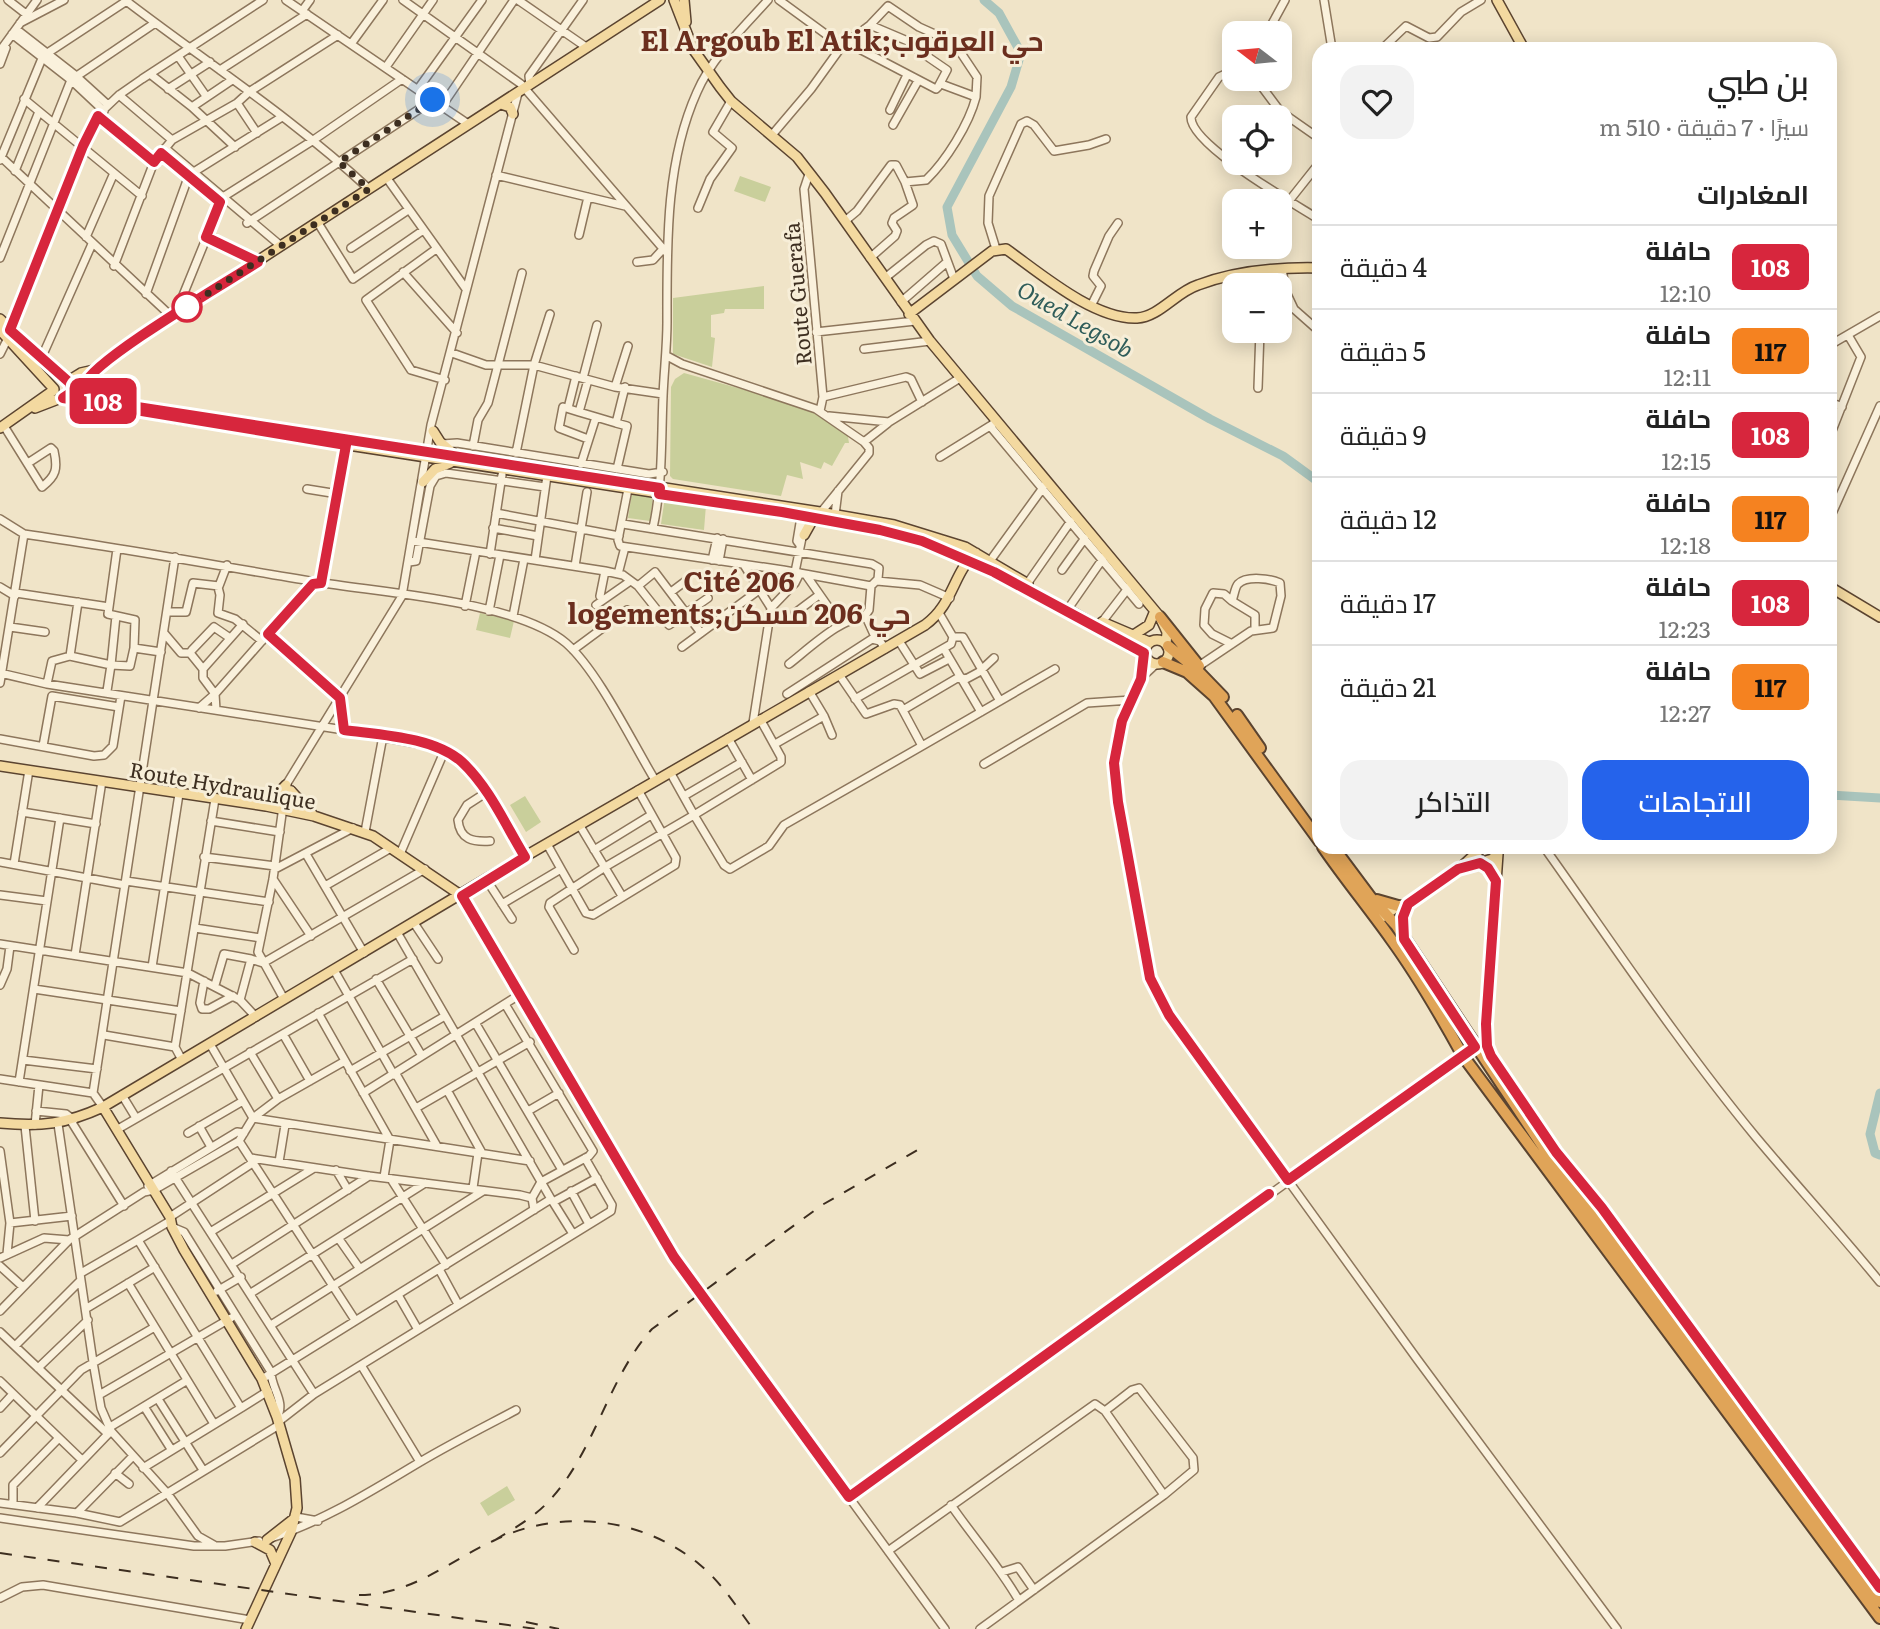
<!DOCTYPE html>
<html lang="ar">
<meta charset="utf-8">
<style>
:root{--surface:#fff;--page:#f2f2f2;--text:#222;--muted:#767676;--line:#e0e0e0;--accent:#2563eb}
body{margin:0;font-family:Literata,Cairo,serif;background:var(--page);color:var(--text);direction:rtl;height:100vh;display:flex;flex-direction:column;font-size:26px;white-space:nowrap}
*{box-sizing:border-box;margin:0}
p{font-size:23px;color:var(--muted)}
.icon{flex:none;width:38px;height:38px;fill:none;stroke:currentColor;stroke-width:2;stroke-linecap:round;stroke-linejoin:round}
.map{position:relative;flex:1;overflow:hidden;direction:ltr}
.side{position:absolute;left:1312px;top:42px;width:525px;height:812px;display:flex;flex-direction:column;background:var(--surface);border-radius:21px;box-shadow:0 4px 18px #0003;direction:rtl}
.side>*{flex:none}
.badge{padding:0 14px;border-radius:10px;font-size:24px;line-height:46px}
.needle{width:46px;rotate:286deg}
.fabs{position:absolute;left:1222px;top:21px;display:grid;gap:14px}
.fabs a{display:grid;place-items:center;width:70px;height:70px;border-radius:14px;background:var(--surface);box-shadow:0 4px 18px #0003;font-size:35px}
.you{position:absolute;width:35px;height:35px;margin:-18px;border:5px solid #fff;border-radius:50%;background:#1a73e8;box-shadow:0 0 0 10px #1a73e833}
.map>.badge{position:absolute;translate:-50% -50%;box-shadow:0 0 0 4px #fff}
h2{padding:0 28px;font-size:26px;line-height:63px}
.round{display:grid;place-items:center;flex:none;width:74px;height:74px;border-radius:21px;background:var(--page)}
.head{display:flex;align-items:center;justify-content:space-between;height:119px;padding:0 28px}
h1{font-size:33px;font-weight:600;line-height:52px}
.cta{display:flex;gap:14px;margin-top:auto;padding:14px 28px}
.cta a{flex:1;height:80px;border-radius:21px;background:var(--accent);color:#fff;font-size:28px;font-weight:600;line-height:80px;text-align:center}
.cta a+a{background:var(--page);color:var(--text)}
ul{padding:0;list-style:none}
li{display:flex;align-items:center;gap:21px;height:84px;padding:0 28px;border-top:2px solid var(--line)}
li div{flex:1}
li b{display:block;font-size:26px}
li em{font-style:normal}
li .badge{min-width:77px;font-weight:700;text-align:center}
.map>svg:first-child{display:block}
.green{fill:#c9cf9b}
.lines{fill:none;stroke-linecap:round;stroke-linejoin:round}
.river{stroke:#a9c4bc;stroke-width:9}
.minor-casing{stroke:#8d765c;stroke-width:10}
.major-casing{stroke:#5b4430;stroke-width:12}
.highway-casing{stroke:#5b4430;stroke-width:14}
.minor{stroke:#faf1dc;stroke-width:7}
.major{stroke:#f3d9a0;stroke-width:9}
.highway{stroke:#e0a458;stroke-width:10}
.rail{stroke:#3d2e20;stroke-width:2;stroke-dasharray:12 12;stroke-linecap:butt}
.line-casing{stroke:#fff;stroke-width:16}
.line{stroke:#d7263d;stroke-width:10}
.walk{stroke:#3d2e20;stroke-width:7;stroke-dasharray:0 12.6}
.stop-dot{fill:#fff;stroke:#d7263d;stroke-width:3.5}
.labels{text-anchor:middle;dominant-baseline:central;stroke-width:6;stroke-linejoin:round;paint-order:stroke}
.street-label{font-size:21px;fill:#3d2e20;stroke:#f7eed8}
.water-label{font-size:23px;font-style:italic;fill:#2f5d5a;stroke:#f7eed8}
.district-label{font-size:28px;font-weight:bold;fill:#6b2e1e;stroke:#f7eed8}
</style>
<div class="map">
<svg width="1880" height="1629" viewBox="0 0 1880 1629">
<rect width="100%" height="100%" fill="#f0e4c8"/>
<path class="green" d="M740,176L771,187L765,202L734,191Z
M764,286V309H725L724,313L711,315V337L715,338L712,367L673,354V298Z
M684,373L813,409L847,431L849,443H845L832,466L824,462L821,469L800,462L803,479L787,475L781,496L673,479L670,476L671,387L675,379Z
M632,493L653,496L650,521L628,518Z
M665,497L706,505L704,530L661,524Z
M480,613L514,621L510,638L476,630Z
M525,796L541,822L526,832L510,805Z
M507,1486L515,1500L488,1516L480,1503Z"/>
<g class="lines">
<path class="river" d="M984,0L999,13L1021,53L1011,87L947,207L952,235L977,276L1012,306L1210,419L1283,456L1320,483
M1830,795L1880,798
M1880,1093L1870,1134L1875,1153L1880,1155"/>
<g class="minor-casing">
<path id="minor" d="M8,0L26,14
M125,0C206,62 294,119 369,189
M286,0L468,124
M403,0L521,84L666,252
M518,0L586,47
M779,0L842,46
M1324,0L1332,49
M302,11L310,0
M20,23L64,0
M16,29L75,75L108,105
M1267,33L1285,0
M12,34L71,80L104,111
M846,42L936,89L938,87L947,70L912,46L910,42L870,25
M351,44L383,0
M1382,49L1406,26L1429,38L1437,37L1461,12L1481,0
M0,51L37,0
M178,56L206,96
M0,64L6,48
M386,67L433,0
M220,70L307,14
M1234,70L1219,77L1191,117C1190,145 1295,204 1320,220
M150,74L192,107L235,147
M1256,79L1280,111L1320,139
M530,85L529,76L583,0
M168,89L210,62
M418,89L482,0
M24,99L142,196
M237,103L257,133
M442,106L514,0
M192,107L232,80
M890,110L907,75
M98,115L154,162L172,140L119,95
M893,125L918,81
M772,135L811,89L842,46L870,25L888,6L919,27L948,40L959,50L977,77L976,97
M172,140L237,103L249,92L338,35
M165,148L281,246
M161,153L222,203
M0,156L172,317
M0,160L43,56L128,0
M15,171L38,114
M809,174L804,189L823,397L820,411
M496,175L625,206
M386,177L466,289
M1289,201L1320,162
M698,208L710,179L732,148L713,132L731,101
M845,221L857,211L891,165H896L905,182L926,180C946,161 969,124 976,97L941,84
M247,223L433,100
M318,223L353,279L422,231
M579,235L588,197
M86,237L114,173
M206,237L258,262
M351,248L408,210
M436,249L366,300L411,370L445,380
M996,249L988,223L989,196L1021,124L1027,121L1034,125L1054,151L1089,145L1106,139
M0,258L71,80L155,23
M870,258L895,236L897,231L892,223L894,218L913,205L905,182
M637,262L653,260L663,249
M114,266L154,162
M1282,269L1286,292L1294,309L1320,332
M403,272L457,333
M1255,272L1256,285
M885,278L926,245L934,241L941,244L954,279
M146,294L189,175L282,117
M901,302L947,262
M1091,306L1101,286L1093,276L1094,271L1109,236L1118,223
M175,315L223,197L312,141L402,79
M10,330L83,146L98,115L119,95L142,79L263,0
M816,332L915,321
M1830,345L1880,316
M864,349L930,341
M452,353L486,365H534L615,387L663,394
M0,354L8,338
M667,356L682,364L816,409L864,442L869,448V453L818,516
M41,359L92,244
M583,378L597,325
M588,380L579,412L596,417
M615,387L628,346
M1258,388L1260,331
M823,397L906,377L911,379L922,402
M1830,402L1842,407
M568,408L576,376
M579,412L563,407L559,428L588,439
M829,416L889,422L960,378
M997,421L990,426L1139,604
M616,423L627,426L617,469
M4,426L42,487C56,476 58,469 54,451L51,448L28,463
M1830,436L1861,357L1848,335
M864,442L888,423
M442,444L457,443L649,474L663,472
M473,446L478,420L488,403L522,273
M516,453L534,365L550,314
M940,457L990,426
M581,464L596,417L616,423L625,387
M307,489L338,494
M628,489L618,540L620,546L783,570L871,586
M496,513L619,536
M835,515L838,491
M1830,518L1880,406
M0,519L24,534C122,548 219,566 317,582C383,593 516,601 566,643C598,671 632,742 655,780
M623,524L872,564L879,568L878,579L871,586L869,610L864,617
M493,528L538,536
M653,528C663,481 661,443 663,396C664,371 667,347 667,322C667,246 665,163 697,92C712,57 743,28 768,0
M412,541L605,571L623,575L638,586L655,572L701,633
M800,545L797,541L801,517
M490,554L502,475
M535,560L547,476
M712,560L717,538
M719,561L723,539
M990,561L1045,485
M409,562L416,561L430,486L436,476L446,473L545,487
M744,565L771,608L753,723
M575,566L587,492
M1062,570L1085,538
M795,572L806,518
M618,574L625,547
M806,575L841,625
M877,581L920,585L950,598
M321,583L346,445
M1027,584L1071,521
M638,586L669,625L708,598
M0,587L15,596
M218,587L220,595L218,613L235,619L262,641
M671,592L687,580
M16,593L109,607L117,549
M600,596L605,571
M1232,601L1255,615V630
M78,602L70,656L111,665L107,691
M596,605L629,582
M465,606L476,551
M1070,606L1104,557
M109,607L108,614L135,620L134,648L130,666L111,665L116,616
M771,608L795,583L800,573
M489,611L500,555
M167,612H186L193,583L219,586L227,565
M795,613L819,595
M513,616L524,559
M1102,622L1129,587
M10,627L45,632
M164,633L181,653H190
M268,634L316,582
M953,637H963L1000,701
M899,641L920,674L949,659
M682,647L759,590
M134,648L161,652
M944,649L981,712
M573,650L627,610
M1145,656L1141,679L1122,721L1114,763L1143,950L1152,987L1201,1060L1417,1359L1617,1629
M789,664C805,652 848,611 867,619L876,639
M1199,666L1251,631L1273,628L1281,596L1280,583C1271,579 1247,575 1238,584C1235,587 1234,596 1232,601L1224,594L1213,593L1205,609L1204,625L1212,634L1232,644
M203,669L190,653L192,650L214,627L230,638
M0,673L47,684L344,730L430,746L460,760L487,792L525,857
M1141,678L1156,664
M0,683L24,534
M47,684L52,661L70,656
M787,694L872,639L880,641L885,649
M855,699L951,644L953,637L939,613
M199,708L215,694L203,678V669L243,624
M216,710L215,694L268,634L340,698L344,730
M903,710L959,677L966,679L979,672L994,658
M824,716L832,735
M760,719L781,757V762L694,815L724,865L730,869L769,846L784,825L922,746L900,705L894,704L866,714L840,676
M728,738L752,780
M0,739L94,756L104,755L113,746L121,696
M775,744L824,716L809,691
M43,746L52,696L119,707
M922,746L1055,669
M984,764L1087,703L1131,700
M487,792L467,805L458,820C460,840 473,842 490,841
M684,796L742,762
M283,810L289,805L291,790
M22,812L96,824
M211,821L280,832
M580,826L622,896
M365,832L383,736
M1544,847C1613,944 1679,1044 1755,1136C1796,1185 1839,1232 1880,1282
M594,850L651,815
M306,854L364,953
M400,854L444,752
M204,857L275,866
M0,862L125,885
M14,864L29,770
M275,869L353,828
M561,869L586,913L593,915L675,865L676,858L638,790
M273,879L311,936
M486,879L512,919
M126,881L269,902
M325,886L391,848
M0,895L47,901
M462,896L674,1257L945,1629
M502,904L561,869L547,844
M414,923L438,959
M195,928L261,938
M398,934L551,1199
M0,944L188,973L240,1000L256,1017
M574,950L549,907L550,903L605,867L694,815L670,772
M75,955L102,781
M152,967L179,794
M334,970L394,1075
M376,979L422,1056
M204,981L200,1003L202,1009H209L233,996
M0,985L7,969L10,946
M215,985L224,954L251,959
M34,989L181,1011
M284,999L258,952L273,879L286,785L402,596L431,425L518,93
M240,1000L251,959L263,963L425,869
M505,1004L593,1151L589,1156L541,1182L532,1198
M318,1013L390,1140L384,1177
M476,1024L562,1170
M283,1034L310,1081
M104,1035L175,1047L182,1060
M210,1044L253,1118L530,1161
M175,1047L215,799
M250,1052L278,1099
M23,1060L97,1069
M350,1071L445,1016
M396,1074L437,1146
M0,1079L93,1093
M19,1082L60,818
M447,1090L482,1153
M363,1093L519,995
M122,1095L136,1118
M103,1107L93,1093L175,557
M416,1108L530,1042
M36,1111L66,1114L74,1120
M528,1111L559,1093
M71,1121L124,1206
M58,1124L93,1362L101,1408L111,1431L167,1493L198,1536L214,1545
M35,1125L39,1085
M25,1126L35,1221
M199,1126L211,1147
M118,1129L413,959
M188,1133L243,1101
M239,1141L355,1320
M0,1151L10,1223L7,1254
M251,1158L369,1176L520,1195L532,1198L534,1210
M279,1162L285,1125
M336,1170L348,1190
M171,1171L314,1394
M391,1179L446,1265
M148,1186L237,1132L244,1133
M473,1188L478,1153
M571,1191L589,1224
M553,1202L573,1234
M170,1217L254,1162
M170,1221L138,1240L241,1408L268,1391
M10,1223L72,1216
M172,1227L184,1232L271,1372C271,1388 286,1402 277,1417
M212,1231L314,1168
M339,1239L360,1269
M0,1258L44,1238L69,1240L144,1192L154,1190L239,1141L253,1118L278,1099L345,1061
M232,1264L369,1176
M0,1266L23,1287
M439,1269L458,1304
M81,1273L138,1240
M128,1283L214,1424
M217,1291L241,1277
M251,1293L425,1183
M398,1295L417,1328
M87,1308L155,1267
M0,1311L69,1240
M271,1325L483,1191
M0,1332L108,1434
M15,1346L80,1281
M361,1365L420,1462
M38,1368L88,1320
M262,1379L551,1199L553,1202L597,1178
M0,1381L82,1460
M99,1395L231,1318
M158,1399L203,1470
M0,1408L13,1394
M145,1408L171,1449
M278,1422L314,1394L611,1211L612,1205L585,1158
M110,1427L186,1381
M0,1453L81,1370L153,1328
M143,1468L241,1408
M115,1473L129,1484
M849,1497L1475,1047
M0,1503L77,1513L120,1522L279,1425
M13,1504V1485L59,1438
M951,1505C973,1537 999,1566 1018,1599
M37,1508L110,1432
M77,1513L133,1456
M296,1517L318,1521
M0,1518L194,1546H225L259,1541
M271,1538C326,1520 371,1491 420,1462C452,1443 484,1427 516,1410
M888,1551L1095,1404L1105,1411L1164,1495
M1002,1572L1018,1567L1034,1590
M0,1598L22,1587L43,1585L250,1620
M980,1629L1164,1495L1194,1470L1193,1458L1139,1388L1132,1390L1105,1411"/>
</g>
<g class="major-casing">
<path id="major" d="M674,0L693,49L720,87L731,101L797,157L825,193L930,341L1160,617L1167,632L1166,644
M684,0L686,22
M1497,0L1524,49
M501,104L510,107L513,114
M909,314L992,251L1006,249C1040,273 1094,320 1137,318C1159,317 1176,292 1198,285C1235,271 1280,267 1320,268
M0,319L64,380
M0,330L54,389
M68,381L81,373L94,370
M72,388L148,332L660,0
M72,389L96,400
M63,398L180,419L781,512L900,534L945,549L968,560L1074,613L1144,653
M35,408L61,398
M168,411L820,512L894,525L965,547L1028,584
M0,428L54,390
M433,431L440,442L454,454
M423,482L435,469L450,463
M804,535L813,519
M1830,587L1880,617
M1102,622L1149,642
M1132,636L1149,625L1154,613
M1145 652a12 12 0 1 1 24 0a12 12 0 1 1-24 0Z
M0,766L266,806L314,816L373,836L462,896
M291,791L313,815
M266,806L286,785
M1498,854L1486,1024L1487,1046L1491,1056L1556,1152L1602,1208L1880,1588
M1464,868L1492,859L1498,854L1497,847
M1382,917L1398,906L1408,904L1459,869L1483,847
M0,1123C41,1127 66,1124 103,1107
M267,1540L295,1518
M255,1542L270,1550L276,1564
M246,1629L291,1532L297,1508L295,1479L277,1417L262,1379L184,1250L172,1227L170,1217L103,1107L486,879L925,625C954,604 953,572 976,553"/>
</g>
<g class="highway-casing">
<path id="highway" d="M1160,617L1199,666
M1168,646L1195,668L1223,697
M1163,662L1187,672L1214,696L1320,842
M1237,715L1260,748
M1323,847C1345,879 1369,908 1391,939C1418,976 1441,1016 1463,1056L1880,1618
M1333,847L1371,898L1396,925L1553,1162L1880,1602
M1377,900L1398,906
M1404,936V912"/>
</g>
<use href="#minor" class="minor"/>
<use href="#major" class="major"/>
<use href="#highway" class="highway"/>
<path class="rail" d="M495,1540C513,1529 533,1518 548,1502C595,1453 607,1379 652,1329L822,1205L921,1148
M0,1553L536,1629
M359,1595C412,1595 449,1561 495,1540C561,1508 642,1517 699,1564C721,1582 736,1606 753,1629
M526,1622L559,1629"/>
</g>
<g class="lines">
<g class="line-casing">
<path id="line" d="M1269,1194L849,1497L674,1257L462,896L525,857C506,826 489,787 462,762C434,737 381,735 344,730L340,698L268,634L313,584L321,583L346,445L63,398L72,392L70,383L10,330L83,146L98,116L154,162L161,153L220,202L206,237L258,262C229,281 93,360 85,384C87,395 96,397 105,402L660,488L659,494L782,512L880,530L922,541L994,572L1144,653L1141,679L1122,721L1114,763L1118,802L1150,978L1169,1015L1288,1180L1475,1047L1404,939L1403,917L1408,904L1458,869L1480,863L1488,868L1496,881L1486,1024L1487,1046L1491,1056L1556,1152L1602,1208L1880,1588"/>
</g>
<use href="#line" class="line"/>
<path class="walk" d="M187,307L369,189L339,162L433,100"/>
</g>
<circle class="stop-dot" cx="187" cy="307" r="14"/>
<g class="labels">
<g class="street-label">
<text transform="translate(796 294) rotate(-95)">Route Guerafa</text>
<text transform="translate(223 784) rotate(10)">Route Hydraulique</text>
</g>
<g class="water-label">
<text transform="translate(1076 318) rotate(30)">Oued Legsob</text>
</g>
<g class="district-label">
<text x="842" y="39">El Argoub El Atik;حي العرقوب</text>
<text x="739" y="580">Cité 206<tspan x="739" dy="32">logements;حي 206 مسكن</tspan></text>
</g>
</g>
</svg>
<div class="fabs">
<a><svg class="needle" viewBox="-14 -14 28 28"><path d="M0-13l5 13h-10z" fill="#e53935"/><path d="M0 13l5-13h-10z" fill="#767676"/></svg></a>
<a><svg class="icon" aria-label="locate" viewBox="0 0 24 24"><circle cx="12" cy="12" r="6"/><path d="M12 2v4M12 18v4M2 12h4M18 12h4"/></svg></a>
<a>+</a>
<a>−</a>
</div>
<div class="you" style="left:433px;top:100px"></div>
<b class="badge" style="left:103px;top:401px;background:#d7263d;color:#fff">108</b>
<section class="side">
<div class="head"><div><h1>بن طبي</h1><p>سيرًا · 7 دقيقة · 510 m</p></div><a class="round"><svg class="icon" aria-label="heart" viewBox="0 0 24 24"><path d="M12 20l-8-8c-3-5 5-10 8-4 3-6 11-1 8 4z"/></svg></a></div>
<h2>المغادرات</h2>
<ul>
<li><span class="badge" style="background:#d7263d;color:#fff">108</span><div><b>حافلة</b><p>12:10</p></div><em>4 دقيقة</em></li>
<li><span class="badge" style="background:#f58220;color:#111">117</span><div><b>حافلة</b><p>12:11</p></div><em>5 دقيقة</em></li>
<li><span class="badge" style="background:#d7263d;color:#fff">108</span><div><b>حافلة</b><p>12:15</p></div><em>9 دقيقة</em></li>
<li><span class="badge" style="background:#f58220;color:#111">117</span><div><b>حافلة</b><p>12:18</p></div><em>12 دقيقة</em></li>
<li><span class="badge" style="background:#d7263d;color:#fff">108</span><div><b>حافلة</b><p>12:23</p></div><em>17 دقيقة</em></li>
<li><span class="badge" style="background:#f58220;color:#111">117</span><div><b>حافلة</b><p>12:27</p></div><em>21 دقيقة</em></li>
</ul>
<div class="cta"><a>الاتجاهات</a><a>التذاكر</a></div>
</section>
</div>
